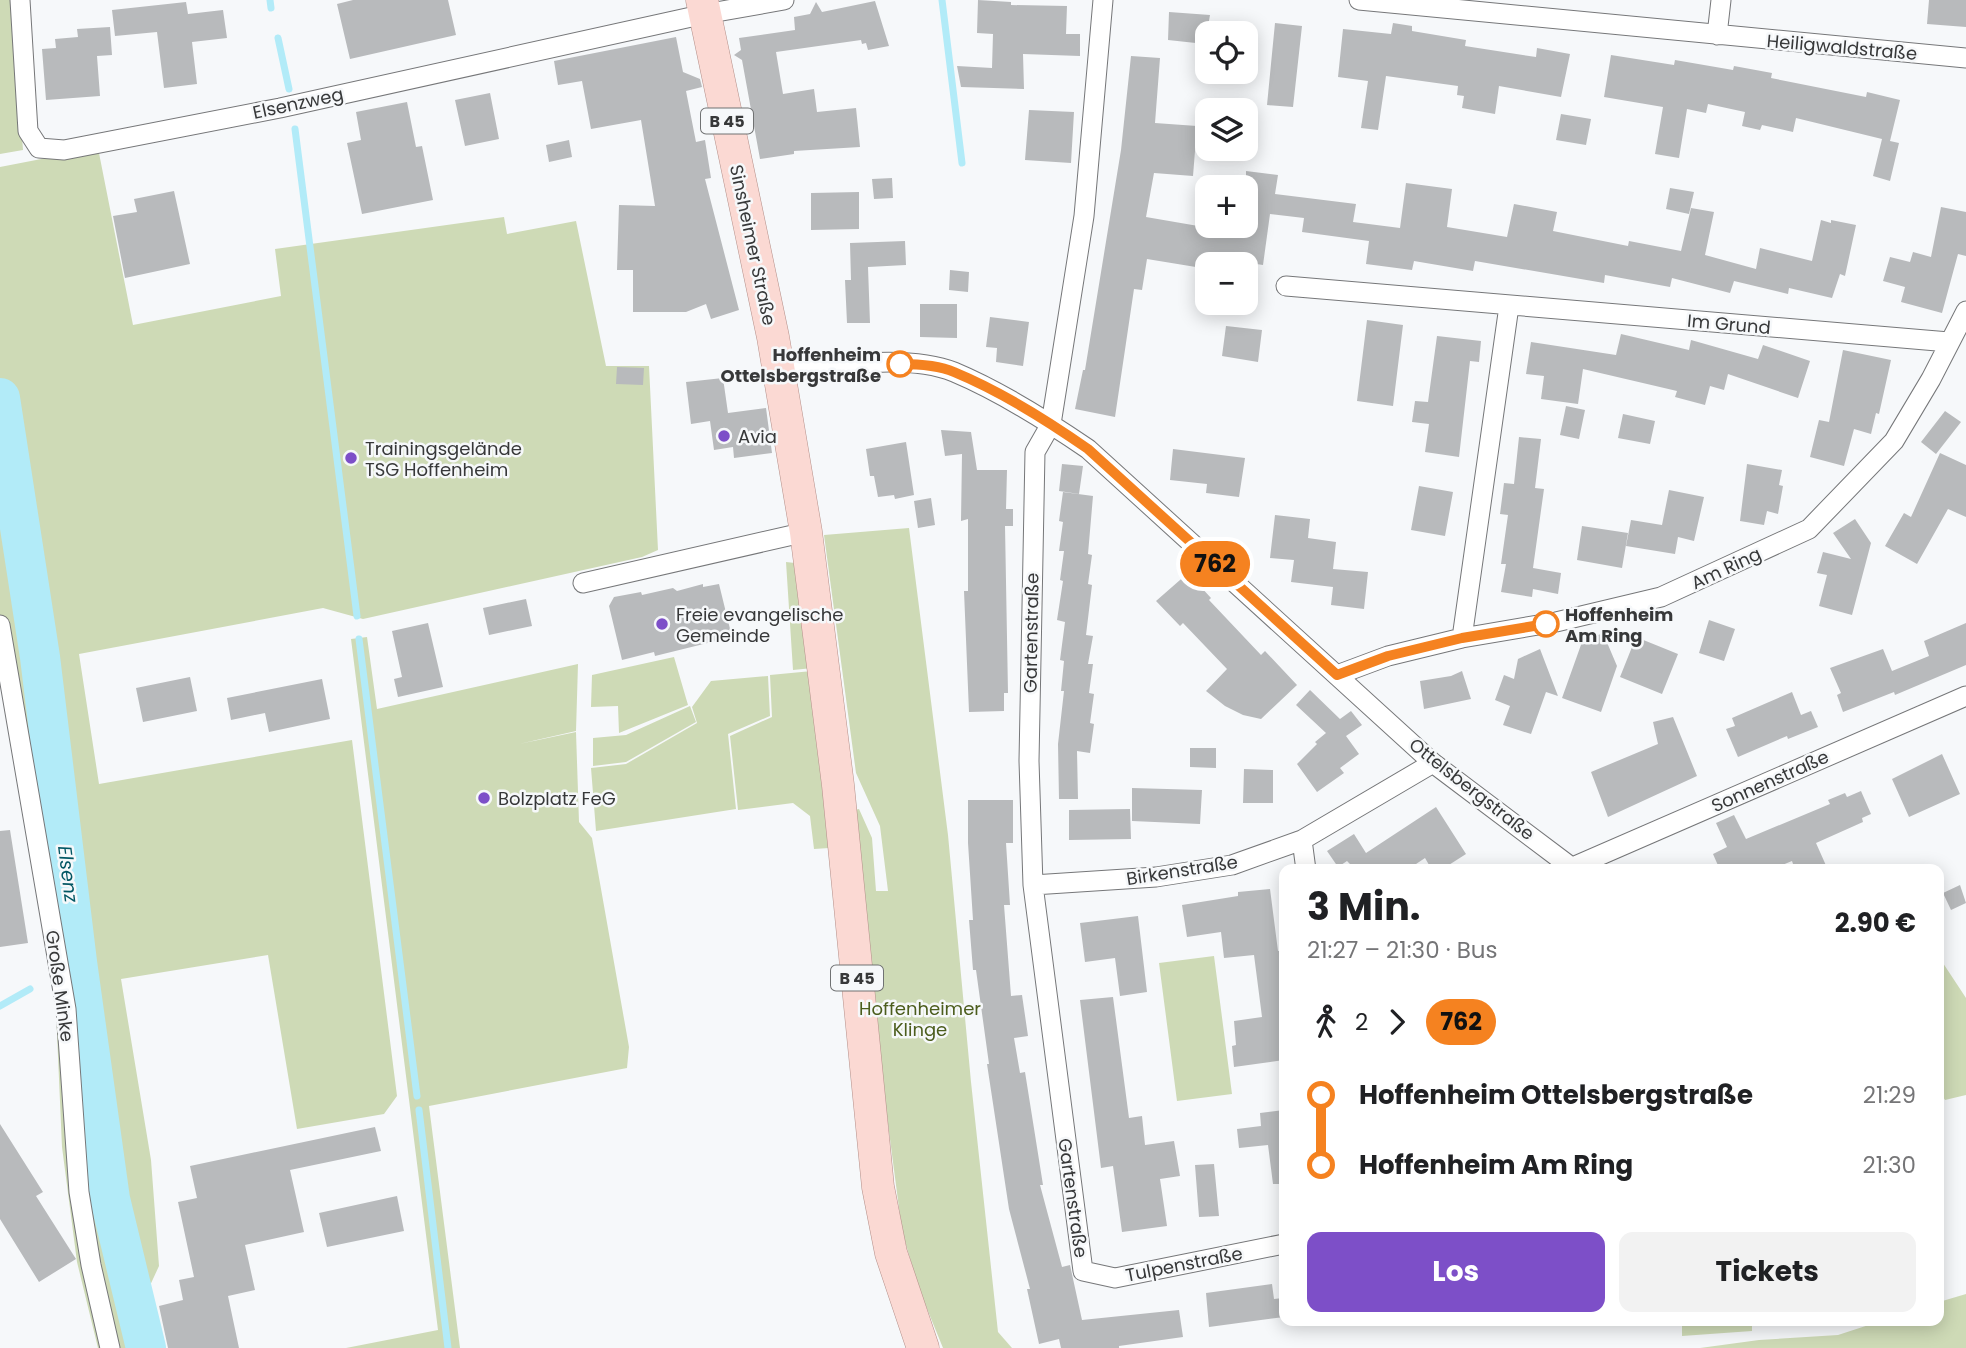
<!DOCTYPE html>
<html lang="de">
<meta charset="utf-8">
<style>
:root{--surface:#fff;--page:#f2f2f2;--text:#202124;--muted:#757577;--accent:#7d4fc8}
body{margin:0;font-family:Poppins,sans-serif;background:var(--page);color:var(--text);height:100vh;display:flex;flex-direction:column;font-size:26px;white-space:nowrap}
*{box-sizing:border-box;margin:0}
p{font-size:23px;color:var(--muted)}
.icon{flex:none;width:38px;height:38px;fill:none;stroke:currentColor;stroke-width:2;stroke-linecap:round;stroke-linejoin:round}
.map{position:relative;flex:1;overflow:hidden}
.side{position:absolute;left:1279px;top:864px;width:665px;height:462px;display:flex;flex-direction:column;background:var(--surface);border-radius:14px;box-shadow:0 4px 18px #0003}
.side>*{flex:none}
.badge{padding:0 14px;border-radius:23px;font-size:24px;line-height:46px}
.fabs{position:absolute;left:1195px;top:21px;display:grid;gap:14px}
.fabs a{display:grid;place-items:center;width:63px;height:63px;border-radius:14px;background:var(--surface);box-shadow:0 4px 18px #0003;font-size:35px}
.map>.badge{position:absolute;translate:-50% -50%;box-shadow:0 0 0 4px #fff}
.legs{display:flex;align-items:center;gap:10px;height:77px;padding:0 28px;font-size:23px}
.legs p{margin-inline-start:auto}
.overview{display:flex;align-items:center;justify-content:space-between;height:119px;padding:0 28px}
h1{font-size:38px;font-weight:700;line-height:52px}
.cta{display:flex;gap:14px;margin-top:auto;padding:14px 28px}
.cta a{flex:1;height:80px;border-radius:14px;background:var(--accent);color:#fff;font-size:28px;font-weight:700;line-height:80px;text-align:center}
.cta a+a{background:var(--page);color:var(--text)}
ul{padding:0 28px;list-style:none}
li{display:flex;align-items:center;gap:24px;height:70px;font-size:26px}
li i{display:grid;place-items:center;width:10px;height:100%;margin:0 9px;background:currentColor}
li i::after{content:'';width:18px;height:18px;margin:-9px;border:5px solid;border-radius:50%;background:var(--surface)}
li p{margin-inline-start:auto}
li:first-child i{background:linear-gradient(#0000 50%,currentColor 0)}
li:last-child i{background:linear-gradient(currentColor 50%,#0000 0)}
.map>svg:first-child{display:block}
.green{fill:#cedab6}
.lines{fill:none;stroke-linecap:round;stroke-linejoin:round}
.stream{stroke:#b2ebf8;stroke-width:7}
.river{stroke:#b2ebf8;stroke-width:40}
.building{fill:#b8babc}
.minor-casing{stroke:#767779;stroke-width:21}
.primary-casing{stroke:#b4908a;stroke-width:33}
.minor{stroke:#fff;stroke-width:19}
.primary{stroke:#fbd9d3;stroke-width:32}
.line-1-casing{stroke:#fff;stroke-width:16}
.line-1{stroke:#f58220;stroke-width:10}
.stop-1-dot{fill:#fff;stroke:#f58220;stroke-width:3.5}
.poi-dot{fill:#7d4fc8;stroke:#f6f8fa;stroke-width:2.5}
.labels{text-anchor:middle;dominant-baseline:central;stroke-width:5;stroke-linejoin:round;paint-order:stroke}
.shield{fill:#f6f8fa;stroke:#707273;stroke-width:2}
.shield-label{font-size:16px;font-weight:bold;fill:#373839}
.street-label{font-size:18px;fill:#373839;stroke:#f6f8fa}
.stop-label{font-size:18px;font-weight:bold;fill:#373839;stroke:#f6f8fa;text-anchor:end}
.poi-label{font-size:18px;fill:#373839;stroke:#f6f8fa;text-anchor:start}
.park-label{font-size:18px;fill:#4c5d1d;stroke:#f6f8fa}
.water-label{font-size:19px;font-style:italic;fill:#025663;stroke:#f6f8fa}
</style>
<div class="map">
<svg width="1966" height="1348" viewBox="0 0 1966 1348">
<rect width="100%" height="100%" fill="#f6f8fa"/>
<path class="green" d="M0,0H12L23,150L0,154Z
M98,148L133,325L281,296L275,249L504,217L507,234L576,221L606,366H649L658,550L642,557L363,619L323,608L79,654L99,784L352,740L397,1096L384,1114L297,1129L268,955L121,979L151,1160L159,1266L147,1292L162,1348H98L77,1262L62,1147L55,988L0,660V167Z
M909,528L948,835L971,1082L998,1332L1012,1348H943L919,1289L902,1231L876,1032L853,810L859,809L872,838L876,891H888L880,826L856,773L824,535Z
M786,562L795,563L813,668L793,670Z
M367,637L377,709L578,664L576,731L519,744L576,732L579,822L592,838L629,1047L627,1068L429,1106L460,1348H346L438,1330L351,639Z
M674,657L688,705L619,733L618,706L591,707L592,675Z
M812,671L829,848L814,849L810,816L793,803L738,810L730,736L772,717L770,675Z
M768,676L770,716L728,734L736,809L596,831L591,768L626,764L697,723L692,707L711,681Z
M690,706L696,722L626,762L593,766V738L626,735Z
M1214,956L1232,1094L1177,1101L1159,963Z
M1939,957L1966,998V1095L1945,1100L1939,1091Z
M1966,1294V1348H1700L1759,1340L1838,1335L1881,1321H1939V1302Z
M1682,1321H1752V1331L1682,1336Z"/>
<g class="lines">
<path class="stream" d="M270,0L271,8
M942,0L962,163
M278,38L289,89
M295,129L357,616
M359,639L417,1096
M0,1006L30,989
M419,1110L448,1348"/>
<path class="river" d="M0,398L40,657L77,962L110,1199L146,1348"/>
</g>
<path class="building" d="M353,0H448L456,35L350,59L337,4Z
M978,0L1011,2V5L1067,6L1066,34H1080V56L1023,54L1024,89L961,87L957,66L992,68L993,34L977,33Z
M1929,0H1966V27L1927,24Z
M875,1L889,46L868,50L866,43L862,44L861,40L776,52L783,94L814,89L817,112L856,108L860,147L794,151V154L760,159L742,60L734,55L741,50L739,38L795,30L794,17L810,14L816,2L822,12Z
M186,2L188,14L223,10L227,38L192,42L197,84L164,88L157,32L115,36L112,10Z
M1169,12L1210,15L1205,44L1168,40Z
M1275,23L1302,26L1293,107L1267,105Z
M1393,23L1412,26V31L1466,40L1465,46L1536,57L1537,48L1570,54L1561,97L1499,86L1495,114L1462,108L1464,96L1457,95L1458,86L1386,76L1378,130L1361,128L1368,81L1338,77L1343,29L1391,34Z
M110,27L112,55L97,56L100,96L46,100L42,49L56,48L55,39L78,37L77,29Z
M676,37L683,72L700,79L702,87L686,91L696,142L705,140L711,178L705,179L739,310L711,319L706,304L686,312H633V270H617L619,205L655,206L641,120L591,129L582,81L558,85L554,61Z
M1611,55L1674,65L1675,60L1733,70L1734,66L1772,73L1771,78L1866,97L1867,92L1900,100L1890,141L1899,143L1890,181L1873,176L1882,139L1796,118L1793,132L1762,125L1760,130L1742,126L1745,112L1708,104L1706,113L1687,109L1679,158L1655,154L1663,107L1604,97Z
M1131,56L1160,58L1155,123L1197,126L1193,176L1154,173L1146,217L1233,232V228L1246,230V171L1278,175L1275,194L1356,204L1353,222L1400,228L1406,183L1452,189L1447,227L1507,237L1514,204L1557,212L1553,231L1628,246L1629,241L1681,251L1691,208L1714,212L1705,255L1756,269L1760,248L1812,261L1821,220L1831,223V220L1856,225L1845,276L1840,274L1832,298L1789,288L1788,294L1734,281L1730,293L1672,278L1670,287L1605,275L1604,283L1475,261L1473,271L1414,261L1412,270L1366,264L1369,241L1302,232L1304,218L1270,214L1263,265L1216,258L1215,264H1208V269L1147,259L1142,290L1134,289L1115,417L1075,409L1083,370H1085L1121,150Z
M490,93L499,139L465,146L455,100Z
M407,102L416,147L422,146L433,200L362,214L347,143L361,140L356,112Z
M1029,110L1074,112L1071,163L1025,160Z
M1561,114L1591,119L1586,145L1556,140Z
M569,140L572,157L549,162L546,145Z
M892,178L893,198L874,199L872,179Z
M1670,188L1694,192L1689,214L1666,209Z
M174,191L190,264L125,278L113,216L137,212L134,199Z
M859,192V229L811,230V193Z
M1941,207L1966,212V256L1958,254L1942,313L1901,302L1905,287L1883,281L1890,257L1910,262L1913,252L1931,257Z
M905,241L906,265L868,267L870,323H847L845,280H851L850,243Z
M950,270L969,272L968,292L949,290Z
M920,304H957V338L920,337Z
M990,317L1029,322L1023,366L996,362L997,348L986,347Z
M1367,320L1403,325L1393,406L1357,401Z
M1226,326L1262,330L1258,362L1222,356Z
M1621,334L1689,350L1691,340L1758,359L1763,345L1810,361L1798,398L1728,374L1724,390L1710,386L1705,405L1675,397L1677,391L1583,369L1578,404L1541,399L1544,376L1526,374L1531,342L1616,355Z
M1437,336L1481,341L1479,362L1470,361L1459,457L1425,452L1429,424L1412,422L1415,401L1428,402Z
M1843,350L1891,360L1879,414L1876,413L1871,434L1854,429L1844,466L1810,457L1819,420L1829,422Z
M617,367L644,368L643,385L616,384Z
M723,378L728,413L766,408L772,453L734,458L733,447L714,450L710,421L691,424L686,382Z
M1566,406L1585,410L1579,439L1560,435Z
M1945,411L1961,422L1936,454L1921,442Z
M1623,414L1655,421L1650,444L1618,438Z
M941,430L971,432L977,470H1007L1006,509H1013V526H1005L1008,693H1004V711L969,712L964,591H968V519L961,521L962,454L945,456Z
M1519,437L1541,439L1535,488L1544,489L1533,568L1561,573L1558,594L1533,589L1532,597L1501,592L1506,564H1501L1508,515L1500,514L1504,483L1514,484Z
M906,442L914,495L895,499L894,495L878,497L874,476H870L866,449Z
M1173,449L1245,458L1239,497L1206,493L1207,484L1170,480Z
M1940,453L1966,465V517L1948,509L1917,564L1885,546L1904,513L1911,517Z
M1062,464L1083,466L1079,494L1059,491Z
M1747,464L1782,470L1779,485L1783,486L1778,514L1767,511L1764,525L1740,521Z
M1419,486L1453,492L1445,536L1411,530Z
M1669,490L1704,497L1694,541L1678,537L1675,554L1626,546L1631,520L1662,525Z
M1063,492L1093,496L1088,554L1092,555L1088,584L1092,585L1086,635L1093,636L1088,664H1093L1089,693L1094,694L1090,723L1094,724L1090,753L1077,751L1078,799H1059L1058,744L1064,691H1061L1064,661L1060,660L1065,622L1057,620L1063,581L1060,580L1064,551H1059L1063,522L1059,521Z
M931,498L935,525L918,528L914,501Z
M1275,515L1310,519L1308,538L1336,542L1333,569L1368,572L1364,609L1331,605L1333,587L1291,582L1294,560L1270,558Z
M1855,519L1871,543L1852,615L1819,606L1827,575L1817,573L1823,552L1851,559L1833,533Z
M1582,526L1628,533L1622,568L1577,560Z
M1188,573L1211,598L1209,600L1261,655L1265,651L1297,685L1261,719L1243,715L1225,706L1206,691L1227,669L1183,623L1180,626L1156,601Z
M703,584V587L719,584L732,637L655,656L654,652L622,660L609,606L614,597L641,592L642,595L673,588L677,591Z
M526,599L532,626L489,635L483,608Z
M1709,620L1735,629L1724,661L1699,653Z
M428,623L443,687L398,697L394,679L402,677L392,631Z
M1966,623V665L1895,695L1894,692L1843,712L1837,695L1841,693L1830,668L1883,649L1892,671L1929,656L1924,641Z
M1603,633L1617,666L1601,712L1562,698L1582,642Z
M1636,637L1678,654L1662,694L1620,677Z
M1540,649L1558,696L1546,692L1531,734L1503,725L1510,706L1495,700L1504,675L1514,679L1518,659Z
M1462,671L1471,699L1424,709L1420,681L1451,676Z
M190,677L197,711L143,722L136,688Z
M322,679L330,719L269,732L265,713L231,720L227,698Z
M1310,690L1340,719L1351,711L1362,725L1346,736L1359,754L1340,768L1344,773L1317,792L1297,764L1317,744L1315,742L1326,733L1296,705Z
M1792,692L1801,715L1811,711L1818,727L1788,739L1787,736L1738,757L1726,729L1735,726L1732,718Z
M1673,717L1697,776L1608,817L1591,772L1658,744L1653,722Z
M1190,748H1216V768L1190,767Z
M1942,754L1960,794L1909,817L1892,779Z
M1244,769L1273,770V803H1243Z
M1132,788L1202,790L1200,824L1132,821Z
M1861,791L1871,814L1862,818L1863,822L1816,843L1828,870H1795L1792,861L1770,870H1720L1713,854L1727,847L1716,823L1734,815L1746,839L1830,804L1828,800L1845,793L1847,797Z
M968,800H1013V843H1006L1010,905H1004L1011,996L1022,995L1028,1036L1014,1038L1020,1073L1025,1072L1043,1185H1040L1062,1267L1070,1265L1082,1320L1179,1310L1183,1337L1119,1346V1348H1061L1059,1339L1039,1344L1027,1289H1030L1009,1209L987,1064H989L976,970H973L969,920H973L968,843Z
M1436,807L1466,854L1441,870H1432L1425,858L1407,870H1340L1350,864L1347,861L1338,867L1327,851L1354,834L1366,853Z
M1130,809L1131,839L1069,840V810Z
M10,830L28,943L0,947V831Z
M1960,885L1966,903L1951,910L1943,893Z
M1270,889L1278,951L1284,950V1060L1234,1067L1232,1046L1236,1045L1234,1021L1262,1017L1254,955L1224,958L1221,932L1187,937L1182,905L1238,896V892Z
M1138,916L1147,992L1120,996L1115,958L1085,962L1080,923Z
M1113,997L1129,1118L1142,1116L1145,1145L1174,1141L1180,1176L1160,1179L1167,1226L1122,1232L1113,1166L1101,1168L1080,1000Z
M1284,1110V1184H1273L1268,1145L1239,1148L1237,1129L1261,1126L1260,1113Z
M0,1124L43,1192L36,1196L76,1259L39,1282L0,1219Z
M375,1127L381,1151L290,1170L304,1232L245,1245L255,1290L228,1296L239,1348H168L159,1306L183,1300L179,1280L194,1277L178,1202L197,1198L190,1166Z
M1214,1164L1219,1216L1199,1217L1195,1165Z
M397,1196L404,1231L327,1247L319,1213Z
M1272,1284L1274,1299L1283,1298L1284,1317L1209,1327L1206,1293Z"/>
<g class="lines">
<g class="minor-casing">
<path id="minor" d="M20,0L28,131L39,148L64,150L280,108L705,14L784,0
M1103,0L1084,216L1051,424L1035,452L1029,761L1033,885L1083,1271L1115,1278L1284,1244
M1359,0L1966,58
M1717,35L1721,0
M1286,286L1949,342
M779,373C829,366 907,353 954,372C997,390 1050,423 1088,449L1433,763L1575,870
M583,583L806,532
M0,625L66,1009L79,1192L91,1265L110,1348
M1462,638L1509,306
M1337,675L1388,656L1462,638L1556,622L1661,597L1809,529L1894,441L1931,379L1966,311
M1302,840L1306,870
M1573,867L1966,696
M1033,885L1156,877L1232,865L1302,840L1433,763"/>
</g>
<g class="primary-casing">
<path id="primary" d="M702,0L773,337L806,532L838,785L878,1187L891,1253L923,1348"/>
</g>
<use href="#minor" class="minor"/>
<use href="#primary" class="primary"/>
</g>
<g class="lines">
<g class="line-1-casing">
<path id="line-1" d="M900,364C918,364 938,365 954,372C1000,391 1048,421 1088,449L1337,675L1388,656L1462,638L1546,624"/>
</g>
<use href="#line-1" class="line-1"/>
</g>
<g class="stop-1-dot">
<circle cx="900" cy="364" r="12"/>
<circle cx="1546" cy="624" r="12"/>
</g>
<g class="poi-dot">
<circle cx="724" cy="436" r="7"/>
<circle cx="351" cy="458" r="7"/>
<circle cx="662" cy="624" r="7"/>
<circle cx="484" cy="798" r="7"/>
</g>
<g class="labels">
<g class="shield">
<rect x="701" y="108.5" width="52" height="25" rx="5"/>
<rect x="831" y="965.5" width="52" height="25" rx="5"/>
</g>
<g class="shield-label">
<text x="727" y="121">B 45</text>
<text x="857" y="978">B 45</text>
</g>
<g class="street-label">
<text transform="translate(1842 47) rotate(5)">Heiligwaldstraße</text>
<text transform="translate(298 103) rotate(-12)">Elsenzweg</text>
<text transform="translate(753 245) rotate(78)">Sinsheimer Straße</text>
<text transform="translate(1729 324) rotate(5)">Im Grund</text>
<text transform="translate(1726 568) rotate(-25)">Am Ring</text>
<text transform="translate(1031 633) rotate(-89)">Gartenstraße</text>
<text transform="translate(1770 781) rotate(-24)">Sonnenstraße</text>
<text transform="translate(1472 789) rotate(38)">Ottelsbergstraße</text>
<text transform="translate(1182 870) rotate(-9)">Birkenstraße</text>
<text transform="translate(60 986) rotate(82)">Große Minke</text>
<text transform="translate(1073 1198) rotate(82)">Gartenstraße</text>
<text transform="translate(1184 1264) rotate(-11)">Tulpenstraße</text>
</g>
<g class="stop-label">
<text x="881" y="354">Hoffenheim<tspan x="881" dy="21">Ottelsbergstraße</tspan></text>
<text x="1565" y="614" text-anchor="start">Hoffenheim<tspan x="1565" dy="21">Am Ring</tspan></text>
</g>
<g class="poi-label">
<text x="738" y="436">Avia</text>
<text x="365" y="448">Trainingsgelände<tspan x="365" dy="21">TSG Hoffenheim</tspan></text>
<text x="676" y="614">Freie evangelische<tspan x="676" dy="21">Gemeinde</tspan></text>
<text x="498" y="798">Bolzplatz FeG</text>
</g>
<g class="park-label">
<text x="920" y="1008">Hoffenheimer<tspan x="920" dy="21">Klinge</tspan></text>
</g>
<g class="water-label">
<text transform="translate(68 874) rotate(83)">Elsenz</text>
</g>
</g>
</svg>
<div class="fabs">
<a><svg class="icon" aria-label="locate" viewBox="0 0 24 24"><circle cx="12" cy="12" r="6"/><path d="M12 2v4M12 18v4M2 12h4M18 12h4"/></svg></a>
<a><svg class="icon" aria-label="layers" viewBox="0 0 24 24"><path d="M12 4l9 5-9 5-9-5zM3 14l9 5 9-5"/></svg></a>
<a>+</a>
<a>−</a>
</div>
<b class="badge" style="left:1215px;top:564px;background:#f58220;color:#111">762</b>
<section class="side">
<div class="overview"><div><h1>3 Min.</h1><p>21:27 – 21:30 · Bus</p></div><b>2.90 €</b></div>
<div class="legs"><svg class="icon" aria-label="walk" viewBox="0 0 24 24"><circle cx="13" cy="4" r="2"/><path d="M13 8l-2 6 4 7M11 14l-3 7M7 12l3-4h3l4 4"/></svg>2<svg class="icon" aria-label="forward" viewBox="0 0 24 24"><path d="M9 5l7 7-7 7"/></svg><b class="badge" style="background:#f58220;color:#111">762</b></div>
<ul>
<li><i style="color:#f58220"></i><b>Hoffenheim Ottelsbergstraße</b><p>21:29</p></li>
<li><i style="color:#f58220"></i><b>Hoffenheim Am Ring</b><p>21:30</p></li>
</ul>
<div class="cta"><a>Los</a><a>Tickets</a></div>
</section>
</div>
